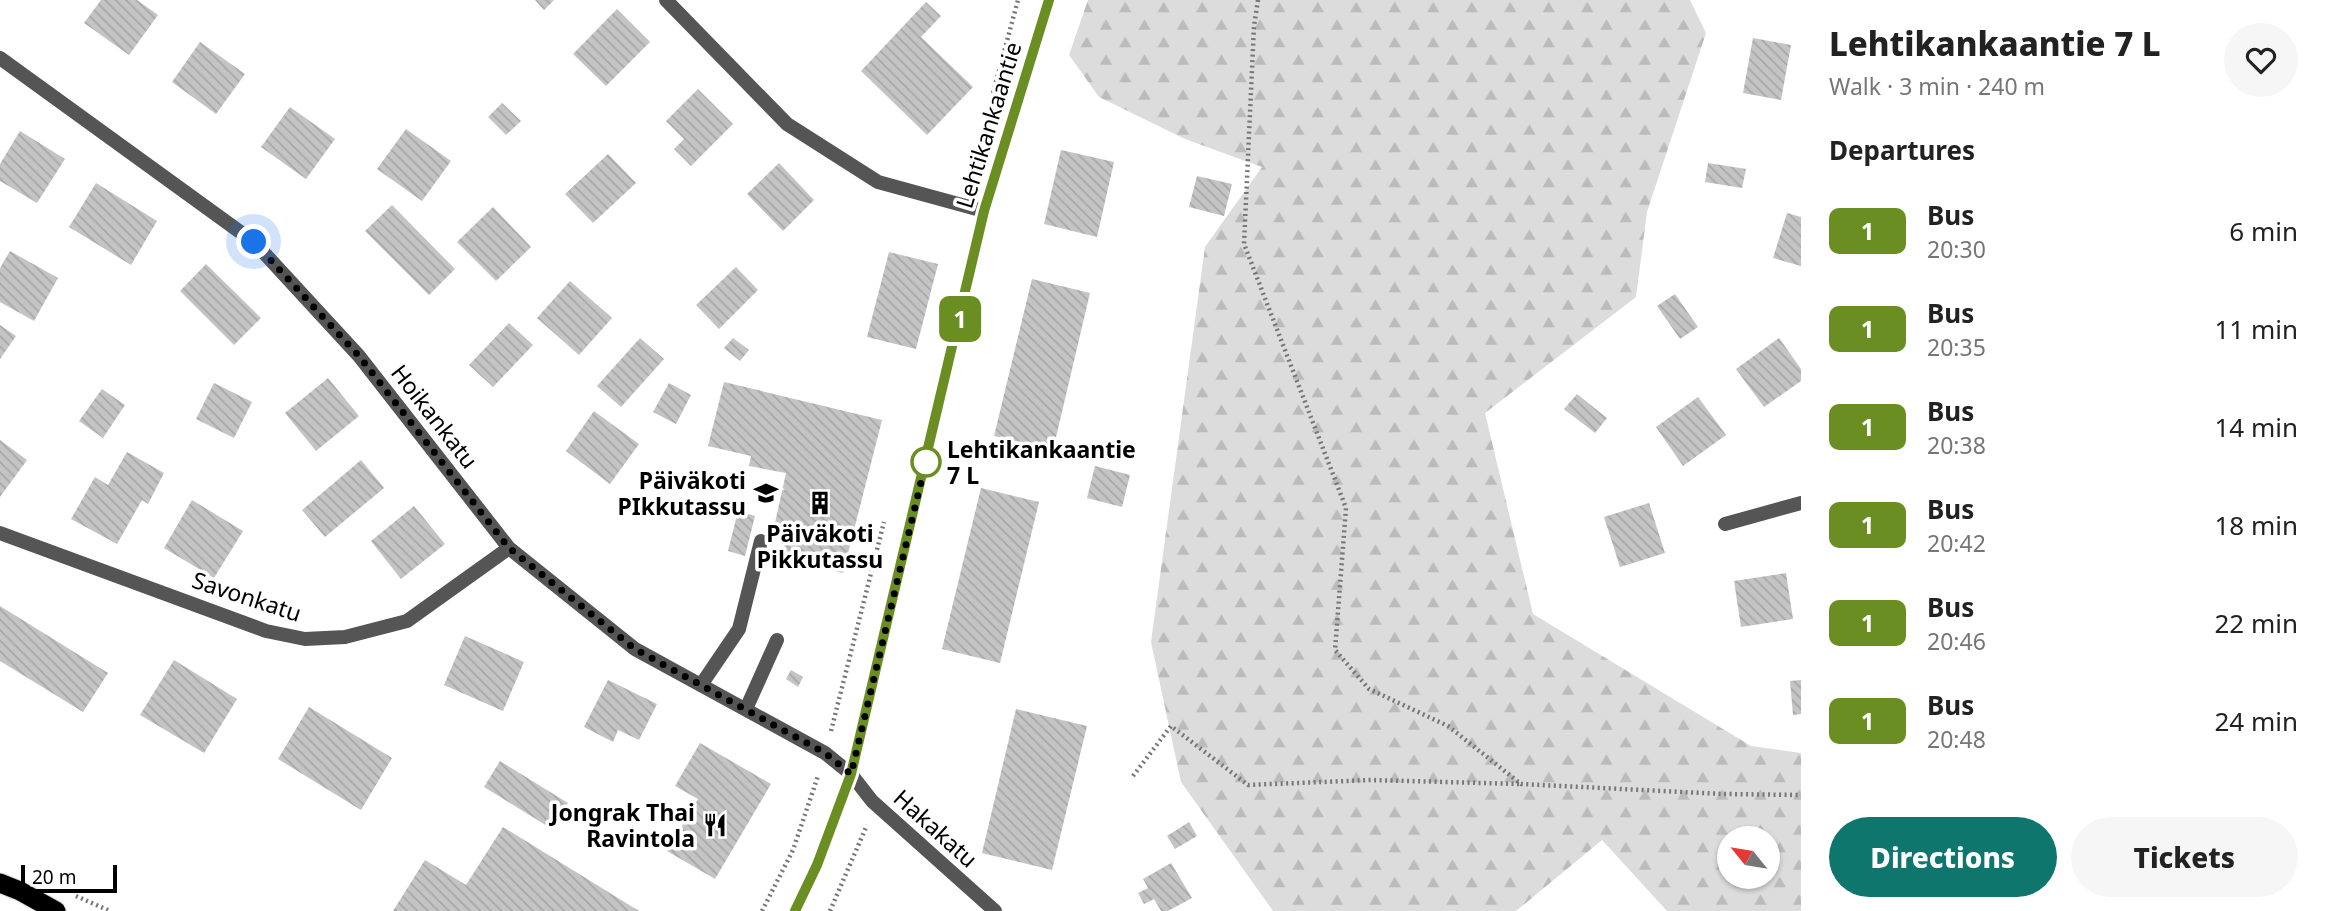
<!DOCTYPE html>
<meta charset="utf-8">
<style>
:root{--surface:#fff;--page:#f6f6f6;--text:#222;--muted:#767676;--accent:#0f766e}
body{margin:0;font-family:"Noto Sans",sans-serif;background:var(--page);color:var(--text);height:100vh;display:flex;flex-direction:column;font-size:26px;white-space:nowrap}
*{box-sizing:border-box;margin:0}
p{font-size:23px;color:var(--muted)}
.icon{flex:none;width:38px;height:38px;fill:none;stroke:currentColor;stroke-width:2;stroke-linecap:round;stroke-linejoin:round}
.map{position:relative;flex:1;overflow:hidden}
.sheet{display:flex;flex-direction:column;background:var(--surface);width:525px}
.sheet>*{flex:none}
.badge{padding:0 14px;border-radius:10px;font-size:24px;line-height:46px}
.needle{width:46px;rotate:300deg}
.controls{position:absolute;left:1717px;top:826px;display:grid;gap:14px}
.controls a{display:grid;place-items:center;width:63px;height:63px;border-radius:50%;background:var(--surface);box-shadow:0 2px 5px #0004;font-size:35px}
.scale{position:absolute;left:21px;bottom:18px;width:96px;box-sizing:border-box;padding-left:7px;border:4px solid #000;border-top:0;font-size:19px;line-height:24px;white-space:nowrap;color:#000;-webkit-text-stroke:5px #fff;paint-order:stroke}
.you{position:absolute;width:35px;height:35px;margin:-18px;border:5px solid #fff;border-radius:50%;background:#1a73e8;box-shadow:0 0 0 10px #1a73e833}
.map>.badge{position:absolute;translate:-50% -50%;box-shadow:0 0 0 4px #fff}
h2{padding:0 28px;font-size:26px;line-height:63px}
.round{display:grid;place-items:center;flex:none;width:74px;height:74px;border-radius:37px;background:var(--page)}
.headline{display:flex;align-items:center;justify-content:space-between;height:119px;padding:0 28px}
h1{font-size:33px;font-weight:800;line-height:52px}
.cta{display:flex;gap:14px;margin-top:auto;padding:14px 28px}
.cta a{flex:1;height:80px;border-radius:42px;background:var(--accent);color:#fff;font-size:28px;font-weight:800;line-height:80px;text-align:center}
.cta a+a{background:var(--page);color:var(--text)}
ul{padding:0;list-style:none}
li{display:flex;align-items:center;gap:21px;height:98px;padding:0 28px}
li div{flex:1}
li b{display:block;font-size:26px}
li em{font-style:normal}
li .badge{min-width:77px;font-weight:700;text-align:center}
main{display:flex;flex:1;min-height:0}
.map>svg:first-child{display:block}
.forest{fill:url(#forest-firs);fill-rule:evenodd}
.building{fill:url(#building-back-hatch)}
.lines{fill:none;stroke-linecap:round;stroke-linejoin:round}
.trunk-casing{stroke:#dbdbdb;stroke-width:21}
.path{stroke:#777;stroke-width:4.5;stroke-dasharray:2 3.5;stroke-linecap:butt}
.service{stroke:#555;stroke-width:14}
.minor{stroke:#555;stroke-width:14}
.tertiary{stroke:#555;stroke-width:14}
.trunk{stroke:#000;stroke-width:19}
.line-casing{stroke:#fff;stroke-width:16}
.line{stroke:#6b8e23;stroke-width:10}
.walk{stroke:#000;stroke-width:7;stroke-dasharray:0 12.6}
.stop-dot{fill:#fff;stroke:#6b8e23;stroke-width:3.5}
.labels{text-anchor:middle;dominant-baseline:central;stroke-width:7;stroke-linejoin:round;paint-order:stroke}
.street-label{font-size:23px;fill:#000;stroke:#fff}
.stop-label{font-size:23px;font-weight:bold;fill:#000;stroke:#fff;text-anchor:start}
.poi-label{font-size:23px;font-weight:bold;fill:#000;stroke:#fff;text-anchor:end}
</style>
<main>
<div class="map">
<svg width="1801" height="911" viewBox="0 0 1801 911">
<defs>
<pattern id="forest-firs" width="22" height="20" patternUnits="userSpaceOnUse" patternTransform="scale(1.75)"><rect width="22" height="20" fill="#dcdcdc"/><path d="M5 1l3.5 6h-7zM16 11l3.5 6h-7z" fill="#bbb"/></pattern>
<pattern id="building-back-hatch" width="6" height="6" patternUnits="userSpaceOnUse" patternTransform="scale(1.75)"><rect width="6" height="6" fill="#c4c4c4"/><path d="M-1 5l2 2M0 0l6 6M5-1l2 2" fill="none" stroke="#a7a7a7"/></pattern>
</defs>
<rect width="100%" height="100%" fill="#fff"/>
<path class="forest" d="M1088,0H1690L1706,33L1647,212L1636,297L1485,413L1533,614L1751,746L1801,753V911H1667L1602,840L1516,911H1273L1181,782L1151,642L1205,247L1262,167L1185,139L1099,97L1069,55ZM1729,838H1768V877H1729Z"/>
<path class="building" d="M101,0H137L158,15L129,55L84,23Z
M535,0H554L544,10Z
M926,2L941,16L921,37L973,87L927,135L861,71Z
M617,9L650,42L606,86L573,54Z
M1753,38L1791,45L1781,100L1743,93Z
M200,42L245,74L216,114L172,82Z
M698,89L733,124L691,166L674,149L684,139L666,121Z
M502,103L521,121L506,135L488,117Z
M290,107L335,139L306,179L261,147Z
M406,129L451,161L422,201L377,169Z
M20,131L65,159L37,203L0,181V164Z
M1061,150L1114,162L1097,237L1044,224Z
M608,154L636,183L593,223L565,194Z
M779,163L814,200L783,231L747,194Z
M1708,163L1746,169L1742,188L1705,182Z
M1197,176L1232,184L1224,216L1189,207Z
M96,183L157,221L131,265L69,227Z
M392,205L455,269L429,295L365,231Z
M493,207L531,247L496,281L457,242Z
M1787,213L1801,217V266L1773,258Z
M10,251L58,278L34,321L0,302V268Z
M889,252L938,264L916,349L867,337Z
M206,264L261,318L234,345L180,291Z
M736,267L758,290L719,329L696,305Z
M1032,279L1090,293L1053,450L994,436Z
M570,281L612,318L579,355L537,318Z
M1675,294L1698,327L1680,339L1657,306Z
M509,323L533,345L493,387L469,365Z
M0,325L16,336L0,359Z
M640,338L664,359L621,407L597,386Z
M733,338L749,350L740,361L724,348Z
M1779,338L1801,369V381L1764,407L1736,369Z
M328,378L359,416L316,451L285,413Z
M724,382L882,420L843,573L786,560L783,534L773,532L786,473L749,466L751,456L708,446Z
M214,383L252,402L234,438L196,419Z
M669,383L691,395L676,424L653,412Z
M102,389L125,405L103,438L79,421Z
M1577,394L1607,418L1595,433L1564,409Z
M1698,397L1726,435L1683,466L1656,427Z
M594,411L639,444L610,484L566,451Z
M0,440L27,460L0,497Z
M127,452L164,473L148,504L142,500L117,544L71,519L95,477L108,485Z
M361,460L384,488L325,537L302,510Z
M1095,466L1130,475L1122,507L1087,498Z
M981,488L1039,502L1000,663L942,649Z
M192,500L243,531L214,578L164,548Z
M1649,503L1665,553L1620,567L1604,517Z
M414,506L445,544L401,579L371,541Z
M738,511L755,516L745,556L728,551Z
M1786,573L1793,619L1741,627L1734,581Z
M0,606L108,673L83,712L0,661Z
M465,636L524,662L503,711L444,685Z
M174,660L237,699L204,753L140,715Z
M791,670L803,677L798,687L786,679Z
M608,680L657,704L639,740L618,730L613,742L584,727Z
M1801,680V714L1793,715L1790,681Z
M309,707L392,758L361,810L278,759Z
M1016,709L1087,726L1052,870L982,853Z
M700,743L771,784L715,879L667,851L698,799L675,786Z
M500,761L568,803L552,829L484,787Z
M1189,822L1197,836L1175,849L1167,836Z
M503,827L639,911H393L425,860L466,885Z
M1171,863L1192,898L1168,911H1161L1154,899L1144,904L1138,893L1148,888L1143,879Z"/>
<g class="lines">
<g class="trunk-casing">
<path id="trunk" d="M0,883L20,891L56,911"/>
</g>
<path class="path" d="M1258,0L1254,26L1244,244L1346,508L1335,650L1369,689L1448,726L1521,784L1723,794L1801,795
M993,93L1018,0
M831,731L884,522
M1133,776L1171,726L1248,785L1371,780L1520,784
M76,896L110,911
M762,911L793,850L818,776
M830,911L867,825"/>
<path class="service" d="M701,685L739,629L761,541
M746,709L777,640"/>
<path class="minor" d="M666,0L787,124L878,182L984,211
M0,58L254,242L359,356L509,548L635,649L825,753L851,774L872,801L995,911
M1725,524L1801,503
M0,533L266,631L305,639L345,637L407,621L509,548"/>
<path class="tertiary" d="M795,911L817,865L851,774L984,211L1049,0"/>
<use href="#trunk" class="trunk"/>
</g>
<g class="lines">
<g class="line-casing">
<path id="line" d="M795,911L817,865L851,774L984,211L1049,0"/>
</g>
<use href="#line" class="line"/>
<path class="walk" d="M254,242L359,356L509,548L635,649L825,753L851,774L928,453L926,462"/>
</g>
<defs>
<g id="school-bare" transform="scale(1.89)"><path d="M0-5L7-2L0 1L-7-2ZM-4 1L0 2.5L4 1V4Q0 6-4 4Z" fill="#000" stroke="#fff" stroke-width="2.5" paint-order="stroke"/></g>
<g id="building-bare" transform="scale(1.89)"><path d="M-4-6H4V6H1V3H-1V6H-4ZM-2.5-4.3h1.7v1.8h-1.7ZM.8-4.3h1.7v1.8H.8ZM-2.5-1h1.7V.8h-1.7ZM.8-1h1.7V.8H.8Z" fill="#000" stroke="#fff" stroke-width="2.5" paint-order="stroke"/></g>
<g id="restaurant-bare" transform="scale(1.89)"><path d="M-5-6h1v4h1v-4h1v4h1v-4h1v5L-1.5 .5V6h-2V.5L-5-1ZM5-6V6H3V1.5H1.5Q1.5-4 5-6Z" fill="#000" stroke="#fff" stroke-width="2.5" paint-order="stroke"/></g>
</defs>
<g fill-rule="evenodd">
<use href="#school-bare" x="766" y="493"/>
<use href="#building-bare" x="820" y="503"/>
<use href="#restaurant-bare" x="715" y="825"/>
</g>
<circle class="stop-dot" cx="926" cy="462" r="14"/>
<g class="labels">
<g class="street-label">
<text transform="translate(988 125) rotate(-73)">Lehtikankaantie</text>
<text transform="translate(435 416) rotate(52)">Hoikankatu</text>
<text transform="translate(247 596) rotate(18)">Savonkatu</text>
<text transform="translate(936 828) rotate(42)">Hakakatu</text>
</g>
<g class="stop-label">
<text x="947" y="449">Lehtikankaantie<tspan x="947" dy="26">7 L</tspan></text>
</g>
<g class="poi-label">
<text x="746" y="480">Päiväkoti<tspan x="746" dy="26">PIkkutassu</tspan></text>
<text x="820" y="533" text-anchor="middle">Päiväkoti<tspan x="820" dy="26">Pikkutassu</tspan></text>
<text x="695" y="812">Jongrak Thai<tspan x="695" dy="26">Ravintola</tspan></text>
</g>
</g>
</svg>
<div class="controls">
<a><svg class="needle" viewBox="-14 -14 28 28"><path d="M0-13l5 13h-10z" fill="#e53935"/><path d="M0 13l5-13h-10z" fill="#767676"/></svg></a>
</div>
<div class="scale">20 m</div>
<div class="you" style="left:254px;top:242px"></div>
<b class="badge" style="left:960px;top:319px;background:#6b8e23;color:#fff">1</b>
</div>
<section class="sheet">
<div class="headline"><div><h1>Lehtikankaantie 7 L</h1><p>Walk · 3 min · 240 m</p></div><a class="round"><svg class="icon" aria-label="heart" viewBox="0 0 24 24"><path d="M12 20l-8-8c-3-5 5-10 8-4 3-6 11-1 8 4z"/></svg></a></div>
<h2>Departures</h2>
<ul>
<li><span class="badge" style="background:#6b8e23;color:#fff">1</span><div><b>Bus</b><p>20:30</p></div><em>6 min</em></li>
<li><span class="badge" style="background:#6b8e23;color:#fff">1</span><div><b>Bus</b><p>20:35</p></div><em>11 min</em></li>
<li><span class="badge" style="background:#6b8e23;color:#fff">1</span><div><b>Bus</b><p>20:38</p></div><em>14 min</em></li>
<li><span class="badge" style="background:#6b8e23;color:#fff">1</span><div><b>Bus</b><p>20:42</p></div><em>18 min</em></li>
<li><span class="badge" style="background:#6b8e23;color:#fff">1</span><div><b>Bus</b><p>20:46</p></div><em>22 min</em></li>
<li><span class="badge" style="background:#6b8e23;color:#fff">1</span><div><b>Bus</b><p>20:48</p></div><em>24 min</em></li>
</ul>
<div class="cta"><a>Directions</a><a>Tickets</a></div>
</section>
</main>
